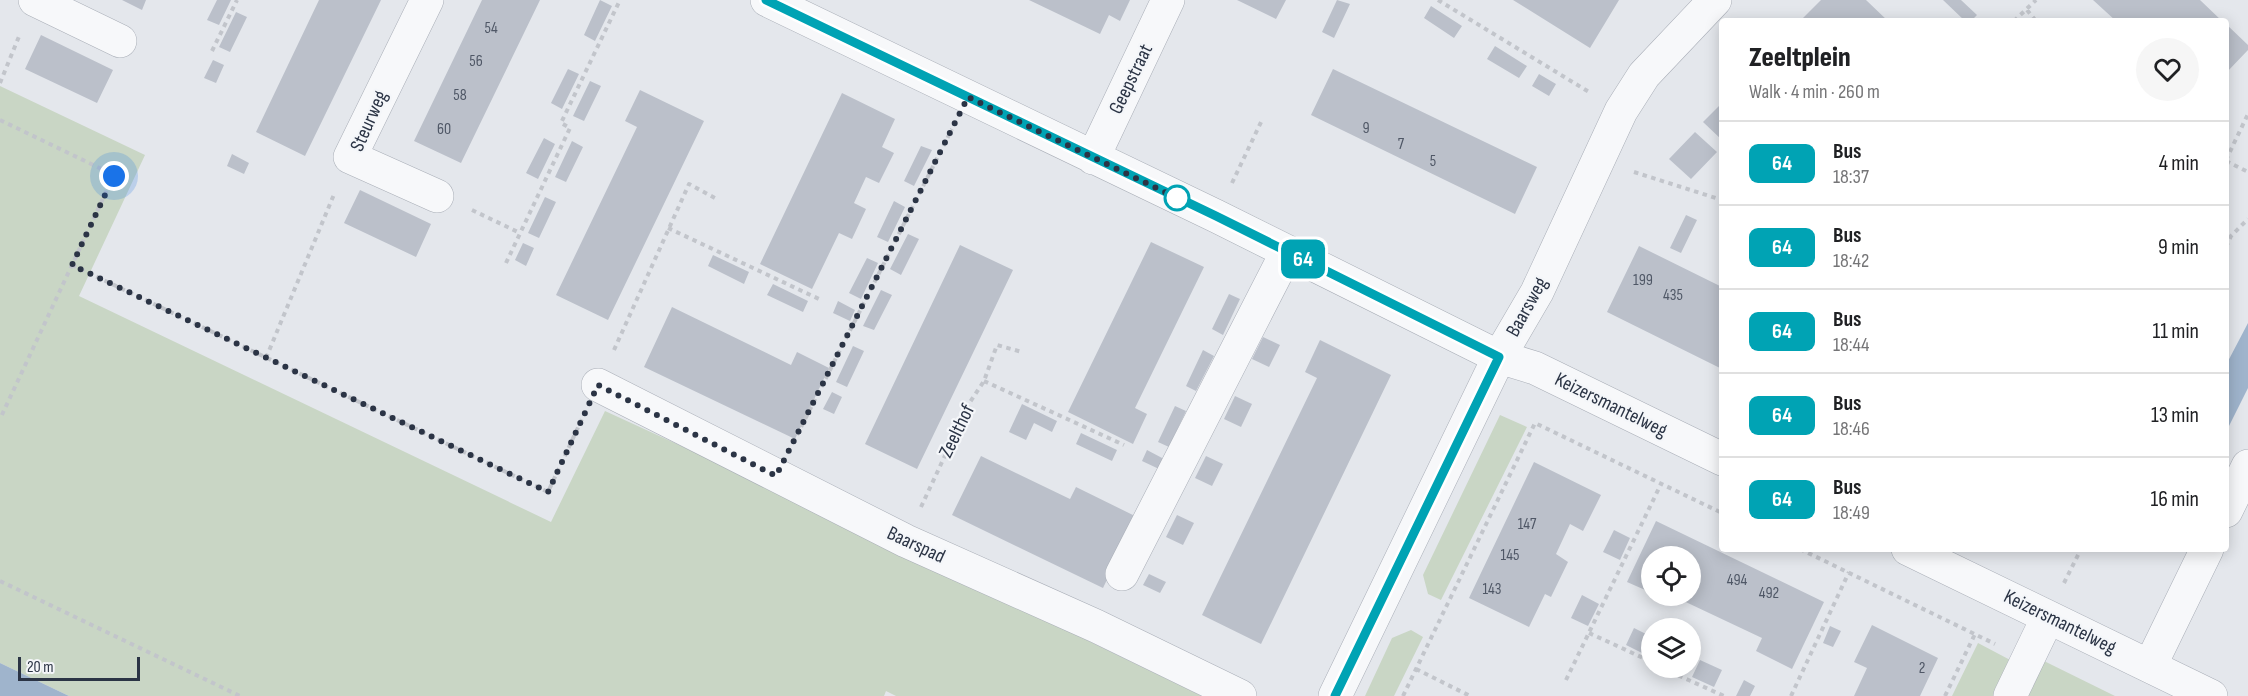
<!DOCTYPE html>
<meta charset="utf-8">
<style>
:root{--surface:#fff;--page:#f6f6f6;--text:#202124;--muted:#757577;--line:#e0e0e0}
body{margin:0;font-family:"Sofia Sans Condensed",sans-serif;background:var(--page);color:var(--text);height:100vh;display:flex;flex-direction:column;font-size:22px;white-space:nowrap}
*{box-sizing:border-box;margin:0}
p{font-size:20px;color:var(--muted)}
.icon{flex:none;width:33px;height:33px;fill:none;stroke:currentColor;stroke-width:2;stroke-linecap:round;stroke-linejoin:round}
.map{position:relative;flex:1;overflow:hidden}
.drawer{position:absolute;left:1719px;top:18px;width:510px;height:534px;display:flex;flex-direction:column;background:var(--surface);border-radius:6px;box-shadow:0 3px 15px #0003}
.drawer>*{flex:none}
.badge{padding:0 12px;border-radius:9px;font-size:21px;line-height:39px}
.buttons{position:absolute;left:1641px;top:546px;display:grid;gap:12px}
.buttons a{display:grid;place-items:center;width:60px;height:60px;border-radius:50%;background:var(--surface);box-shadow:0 3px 15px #0003;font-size:30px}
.scale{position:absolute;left:18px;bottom:15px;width:122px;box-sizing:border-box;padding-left:6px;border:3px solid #2b3445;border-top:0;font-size:16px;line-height:21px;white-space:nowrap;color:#2b3445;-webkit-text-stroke:4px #f4f6f9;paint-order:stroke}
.you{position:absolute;width:30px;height:30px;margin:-15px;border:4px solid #fff;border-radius:50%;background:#1a73e8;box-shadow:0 0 0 9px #1a73e833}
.map>.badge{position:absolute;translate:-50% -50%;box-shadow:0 0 0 3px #fff}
.round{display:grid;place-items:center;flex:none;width:63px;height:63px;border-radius:32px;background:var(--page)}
.headline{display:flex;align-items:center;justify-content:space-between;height:102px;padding:0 30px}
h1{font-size:28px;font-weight:800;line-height:45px}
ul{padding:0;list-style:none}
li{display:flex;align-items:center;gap:18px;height:84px;padding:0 30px;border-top:2px solid var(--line)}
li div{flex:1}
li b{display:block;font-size:22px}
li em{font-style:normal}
li .badge{min-width:66px;font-weight:700;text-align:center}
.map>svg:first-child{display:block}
.green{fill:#c9d6c5}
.water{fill:#9fb4cc}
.building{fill:#bbc0ca}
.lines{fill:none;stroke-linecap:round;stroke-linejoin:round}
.minor-casing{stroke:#a9aeb7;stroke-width:34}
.path{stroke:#c2c5cb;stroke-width:4;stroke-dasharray:4.5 4.5;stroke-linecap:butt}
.minor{stroke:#f7f8fa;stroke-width:33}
.line-casing{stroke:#fff;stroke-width:14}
.line{stroke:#00a3b4;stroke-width:9}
.walk{stroke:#2b3445;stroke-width:6;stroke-dasharray:0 10.8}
.stop-dot{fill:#fff;stroke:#00a3b4;stroke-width:3}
.labels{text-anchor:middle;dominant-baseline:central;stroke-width:4.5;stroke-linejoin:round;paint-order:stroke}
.number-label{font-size:16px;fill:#4f5766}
.street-label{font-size:20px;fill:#2b3445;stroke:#f4f6f9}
</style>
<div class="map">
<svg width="2248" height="696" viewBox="0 0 2248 696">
<rect width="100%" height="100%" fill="#e4e7ec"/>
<path class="green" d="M0,86L145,155L79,296L551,522L605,411L779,491L1202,696H896L886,691L884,696H69L0,663Z
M1500,415L1527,427L1441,600L1428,594L1423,575Z
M1411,630L1423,637L1394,696H1365L1392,638Z
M1978,643L2014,662L1998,696H1952Z
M2044,661L2115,696H2027Z"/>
<path class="water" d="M2248,323V388L2226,432V365Z
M0,663L69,696H0Z"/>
<path class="building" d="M122,0H146L142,10Z
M217,0H231L219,25L207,20Z
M319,0H381L305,156L256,132Z
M482,0H540L461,163L414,141Z
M600,0L612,6L595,41L584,35Z
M1029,0H1130L1120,21L1109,15L1100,34Z
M1237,0H1286L1276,19Z
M1337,0L1350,4L1334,38L1322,32Z
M1513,0H1619L1590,48Z
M1821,0H1866L1888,21H1800Z
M1943,0H1961L1977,15L1971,21H1965Z
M2093,0H2200L2222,21H2116Z
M1431,6L1462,26L1454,38L1424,18Z
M236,12L247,17L230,52L219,47Z
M2226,24L2248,45V50L2226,73Z
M41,35L113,70L97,103L25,69Z
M1495,46L1527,66L1519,78L1487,59Z
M213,60L224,65L216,83L204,78Z
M568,69L579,74L562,109L551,103Z
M1333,69L1537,167L1515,214L1311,115Z
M1539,74L1556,84L1549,96L1532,86Z
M590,81L601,86L584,121L573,116Z
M640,90L704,121L608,320L556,295L637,127L625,121Z
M842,93L895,119L882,147L894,153L879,183L866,177L854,203L866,209L852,239L839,233L812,289L760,264Z
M1722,103V140L1703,122Z
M1695,132L1717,152L1691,179L1669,159Z
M544,138L555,144L538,179L526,173Z
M572,141L583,147L566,182L555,177Z
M921,146L932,150L914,186L904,181Z
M232,154L249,163L244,174L227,166Z
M360,190L431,224L416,257L344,223Z
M545,197L556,202L539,238L528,233Z
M894,201L905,207L888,242L877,237Z
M1686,215L1697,220L1681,253L1670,248Z
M908,234L919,239L901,275L890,269Z
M1151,242L1204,267L1135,408L1147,414L1133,444L1068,412Z
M523,243L534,248L526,266L515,260Z
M960,245L1013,270L917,469L865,444Z
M1639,246L1722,287V369L1607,312Z
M713,255L749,272L744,284L708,266Z
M867,258L878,263L861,299L849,293Z
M773,284L808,301L803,312L767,295Z
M881,290L892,295L874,330L863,326Z
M1229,294L1240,299L1223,335L1212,329Z
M838,301L855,310L850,321L833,313Z
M672,307L791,365L797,352L829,368L795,439L644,367Z
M1263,337L1280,345L1269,367L1252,359Z
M1320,340L1391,375L1261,644L1202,615L1317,378L1305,372Z
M853,346L864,351L847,387L836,382Z
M1203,350L1214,356L1196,391L1186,386Z
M832,392L842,397L834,414L823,409Z
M1235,396L1252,404L1241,427L1224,419Z
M1022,404L1057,421L1052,432L1034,423L1026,440L1009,432Z
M1175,406L1186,411L1169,447L1158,442Z
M1081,433L1117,450L1112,461L1076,444Z
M1147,450L1164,459L1159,469L1142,461Z
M981,456L1070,499L1076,487L1137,517L1103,588L952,515Z
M1206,456L1223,464L1212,486L1195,478Z
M1534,462L1601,495L1583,531L1570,524L1556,554L1568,562L1551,597L1545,594L1529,627L1469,598Z
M1177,515L1194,523L1183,545L1166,537Z
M1656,521L1824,602L1792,669L1756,651L1762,638L1673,596H1690V556H1652V593L1627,582Z
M1614,530L1630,538L1620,560L1603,552Z
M1149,574L1166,582L1160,593L1143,585Z
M1582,595L1599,604L1588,626L1571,618Z
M1872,625L1938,658L1920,696H1854L1867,668L1854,662Z
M1830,626L1841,631L1833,647L1823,643Z
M1634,628L1652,637V648L1648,656L1626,645Z
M1700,660L1722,670L1714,687L1692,677Z
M1744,680L1755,686L1750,696H1736Z"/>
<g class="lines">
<g class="minor-casing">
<path id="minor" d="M35,0L120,41
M427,0L350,157L437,196
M767,0L1216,216L1499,357L1535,368L1722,459
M1093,158L1168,0
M598,385L906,541L1096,626L1240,696
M2226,511L2248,466
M1908,549L2211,696
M1122,574L1287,252
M2150,666L2207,549
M1335,696L1499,357L1537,292L1621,111L1644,75L1715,0
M2010,696L2048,617"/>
</g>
<path class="path" d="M1438,0L1589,92
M2027,10L2036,21
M2014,21L2036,0
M212,51L237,0
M0,83L20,34
M0,120L114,175L0,419
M2226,160L2248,114
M2226,161L2248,172
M1634,172L1722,200
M1232,183L1262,120
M472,210L520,233
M668,228L819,299
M2226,247L2231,236L2248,219
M506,263L570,128L561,123L620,0
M72,265L548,492L582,419
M614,350L689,184L715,198
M266,358L335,192
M984,381L1124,445
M793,443L952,129
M921,507L970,402L984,381L997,345L1022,352
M1800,549L1995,644
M0,581L240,696
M2064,583L2081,549
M1589,633L1652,662
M1662,668L1724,696
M1416,669L1470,696
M1566,680L1661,484
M1403,696L1535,423L1722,513
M1791,696L1849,572
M1945,696L1975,634"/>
<use href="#minor" class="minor"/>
</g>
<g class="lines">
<g class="line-casing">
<path id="line" d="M766,0L1216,216L1499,357L1335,696"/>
</g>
<use href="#line" class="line"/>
<path class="walk" d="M114,176L72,265L548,492L598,385L776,476L968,97L1177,198"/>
</g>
<circle class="stop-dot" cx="1177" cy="198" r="12"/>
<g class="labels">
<g class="number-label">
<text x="491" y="28">54</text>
<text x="476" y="61">56</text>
<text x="460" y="95">58</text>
<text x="1366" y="128">9</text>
<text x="444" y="129">60</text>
<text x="1401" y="144">7</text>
<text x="1433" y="161">5</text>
<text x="1643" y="280">199</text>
<text x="1673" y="295">435</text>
<text x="1527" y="524">147</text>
<text x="1510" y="555">145</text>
<text x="1737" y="580">494</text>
<text x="1492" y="589">143</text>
<text x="1769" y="593">492</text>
<text x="1922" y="668">2</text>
</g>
<g class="street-label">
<text transform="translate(1131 79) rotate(-64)">Geepstraat</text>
<text transform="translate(369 121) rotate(-66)">Steurweg</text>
<text transform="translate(1527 307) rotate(-61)">Baarsweg</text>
<text transform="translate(1611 405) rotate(26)">Keizersmantelweg</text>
<text transform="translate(957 431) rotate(-64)">Zeelthof</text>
<text transform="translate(916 545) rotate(25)">Baarspad</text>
<text transform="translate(2060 622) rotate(26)">Keizersmantelweg</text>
</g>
</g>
</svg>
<div class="buttons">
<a><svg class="icon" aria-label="locate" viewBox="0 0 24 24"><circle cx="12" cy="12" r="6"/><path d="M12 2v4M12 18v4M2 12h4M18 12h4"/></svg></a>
<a><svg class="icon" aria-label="layers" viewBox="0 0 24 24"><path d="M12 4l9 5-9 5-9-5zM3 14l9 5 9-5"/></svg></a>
</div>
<div class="scale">20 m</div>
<div class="you" style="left:114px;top:176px"></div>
<b class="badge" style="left:1303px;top:259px;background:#00a3b4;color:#fff">64</b>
<section class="drawer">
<div class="headline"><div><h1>Zeeltplein</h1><p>Walk · 4 min · 260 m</p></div><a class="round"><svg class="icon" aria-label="heart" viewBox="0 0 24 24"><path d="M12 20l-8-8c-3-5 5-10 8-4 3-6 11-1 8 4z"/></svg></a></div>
<ul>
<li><span class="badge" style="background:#00a3b4;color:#fff">64</span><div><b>Bus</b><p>18:37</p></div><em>4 min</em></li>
<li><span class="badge" style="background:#00a3b4;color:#fff">64</span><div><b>Bus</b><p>18:42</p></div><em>9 min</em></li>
<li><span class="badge" style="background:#00a3b4;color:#fff">64</span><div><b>Bus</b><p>18:44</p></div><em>11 min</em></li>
<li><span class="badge" style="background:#00a3b4;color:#fff">64</span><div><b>Bus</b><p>18:46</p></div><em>13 min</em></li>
<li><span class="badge" style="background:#00a3b4;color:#fff">64</span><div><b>Bus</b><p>18:49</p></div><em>16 min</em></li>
</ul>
</section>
</div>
